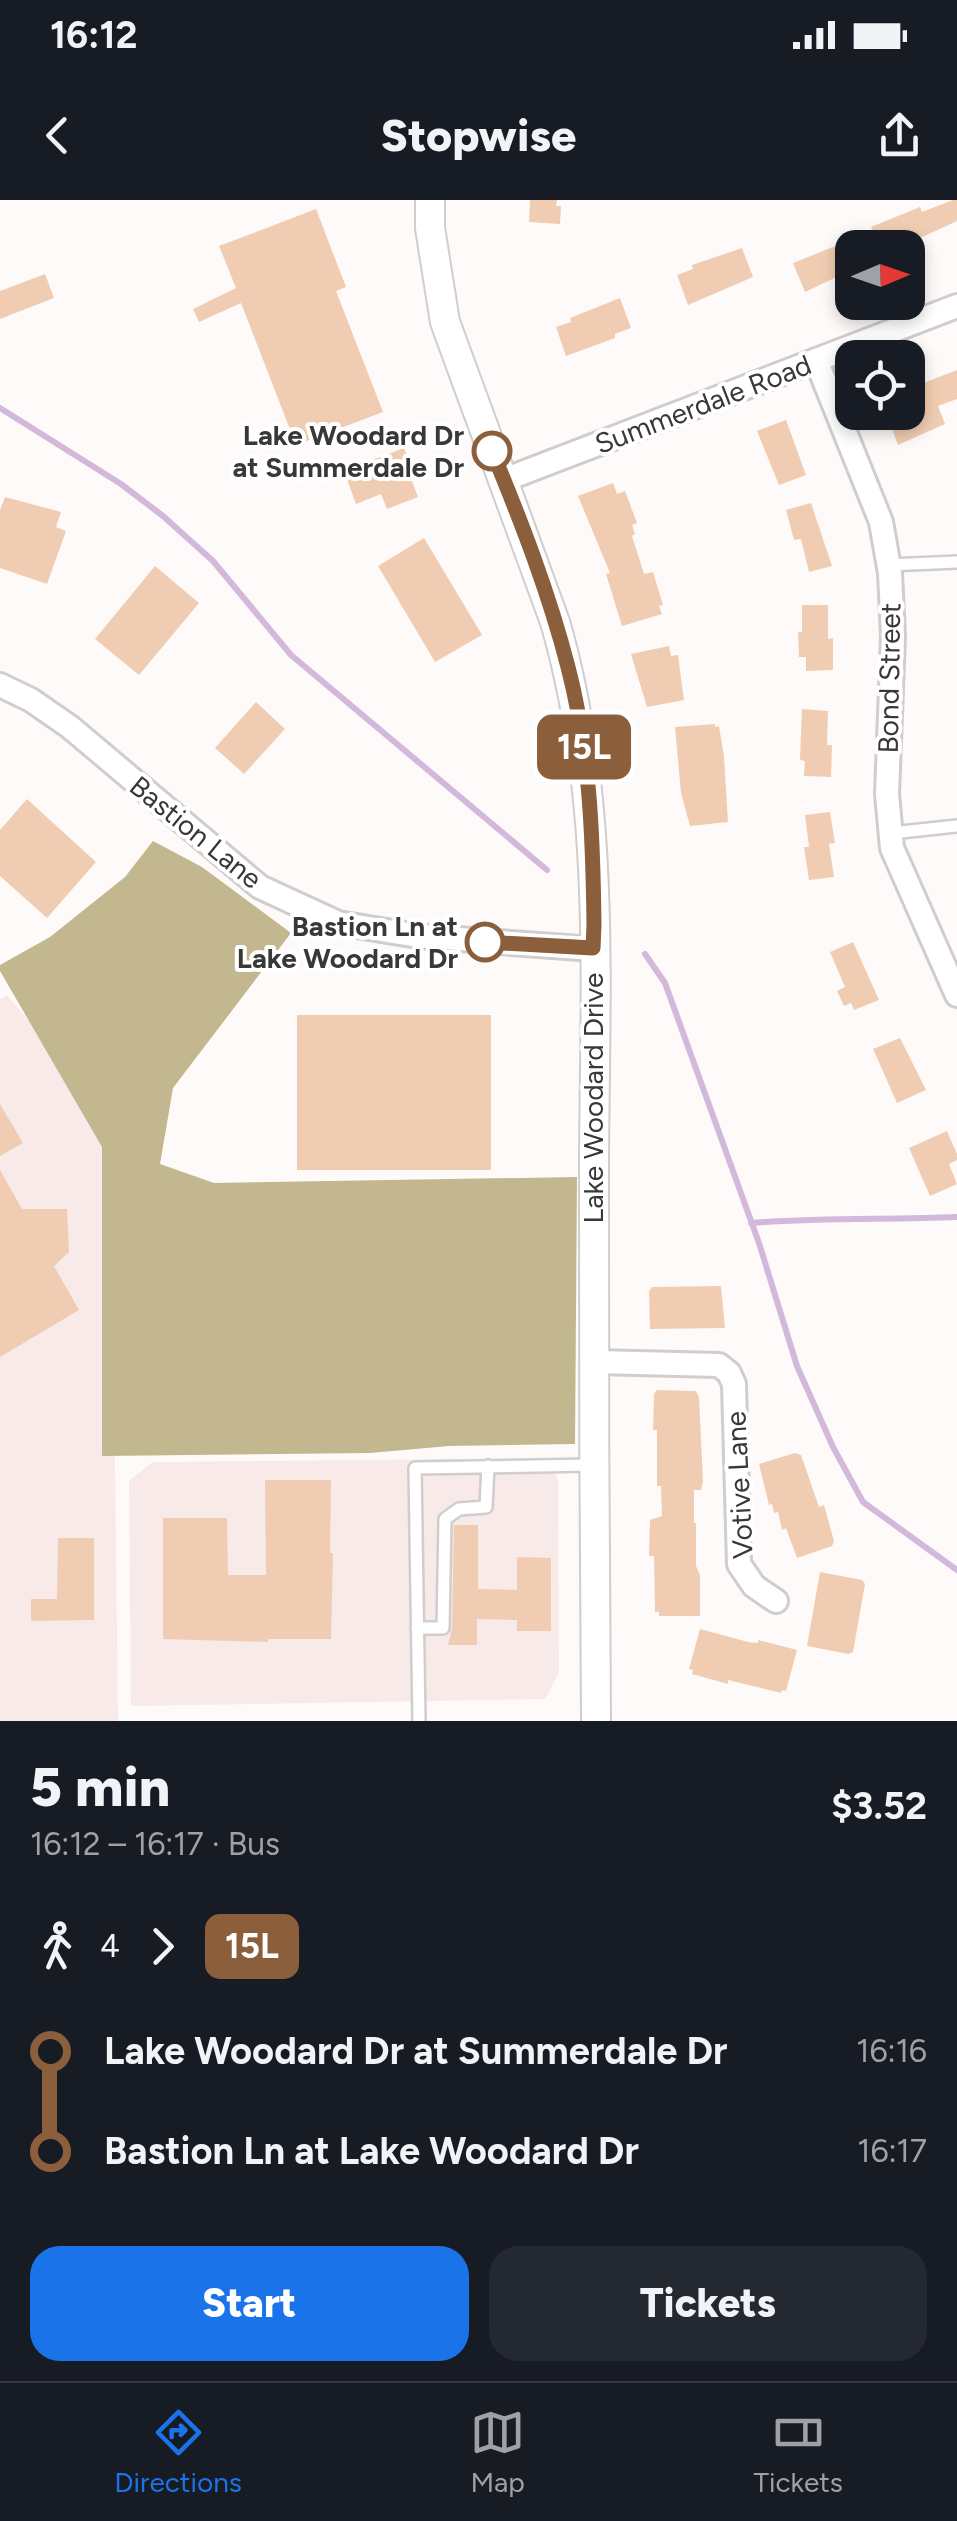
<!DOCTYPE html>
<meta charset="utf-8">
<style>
:root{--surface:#171b24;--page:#242831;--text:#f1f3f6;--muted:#9ea1a6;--line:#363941;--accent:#1a73e8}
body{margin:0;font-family:Figtree,sans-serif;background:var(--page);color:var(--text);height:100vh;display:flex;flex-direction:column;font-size:38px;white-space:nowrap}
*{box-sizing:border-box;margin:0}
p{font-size:32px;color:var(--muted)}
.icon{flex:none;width:55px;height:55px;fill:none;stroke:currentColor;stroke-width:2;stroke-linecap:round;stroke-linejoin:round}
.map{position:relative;height:1521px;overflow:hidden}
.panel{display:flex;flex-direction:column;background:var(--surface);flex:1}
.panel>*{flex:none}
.badge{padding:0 20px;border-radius:15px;font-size:35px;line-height:65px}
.needle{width:65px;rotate:88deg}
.controls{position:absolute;left:835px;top:30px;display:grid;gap:20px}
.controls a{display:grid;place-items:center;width:90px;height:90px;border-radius:20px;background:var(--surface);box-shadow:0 5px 15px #0003;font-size:50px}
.map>.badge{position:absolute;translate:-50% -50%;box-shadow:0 0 0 5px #fff}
.legs{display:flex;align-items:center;gap:15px;height:110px;padding:0 30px;font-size:32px}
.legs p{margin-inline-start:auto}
.head{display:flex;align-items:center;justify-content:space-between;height:170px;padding:0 30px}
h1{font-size:55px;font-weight:800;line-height:75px}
.button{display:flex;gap:20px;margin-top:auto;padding:20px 30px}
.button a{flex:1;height:115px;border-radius:30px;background:var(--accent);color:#fff;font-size:40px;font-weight:800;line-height:115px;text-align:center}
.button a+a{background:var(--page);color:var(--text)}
ul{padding:0 30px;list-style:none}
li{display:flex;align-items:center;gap:35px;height:100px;font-size:38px}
li i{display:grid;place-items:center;width:15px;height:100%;margin:0 12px;background:currentColor}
li i::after{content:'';width:25px;height:25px;margin:-12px;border:8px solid;border-radius:50%;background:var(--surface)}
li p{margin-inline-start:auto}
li:first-child i{background:linear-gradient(#0000 50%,currentColor 0)}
li:last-child i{background:linear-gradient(currentColor 50%,#0000 0)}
.status{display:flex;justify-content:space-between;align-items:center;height:70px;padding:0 50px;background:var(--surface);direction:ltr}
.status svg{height:28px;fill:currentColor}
header{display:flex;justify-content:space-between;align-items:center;height:130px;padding:0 30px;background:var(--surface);font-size:45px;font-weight:800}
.dock{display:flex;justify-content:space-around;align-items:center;height:140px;border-top:2px solid var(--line);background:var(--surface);font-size:28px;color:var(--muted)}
.dock a{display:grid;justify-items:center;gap:5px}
.dock .current{color:var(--accent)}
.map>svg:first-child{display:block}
.built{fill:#f7eae9}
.forest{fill:#c3b790}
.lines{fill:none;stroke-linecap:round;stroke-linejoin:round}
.stream{stroke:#d2b8da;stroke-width:6}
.building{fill:#f0cdb2}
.service-casing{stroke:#d2cdcd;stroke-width:16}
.minor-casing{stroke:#d2cdcd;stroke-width:28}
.tertiary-casing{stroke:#d2cdcd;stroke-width:32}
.service{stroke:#fff;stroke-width:11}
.minor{stroke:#fff;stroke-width:22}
.tertiary{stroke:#fff;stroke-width:28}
.line-1-casing{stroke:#fff;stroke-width:22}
.line-1{stroke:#8b5e3c;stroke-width:15}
.stop-1-dot{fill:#fff;stroke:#8b5e3c;stroke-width:5}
.labels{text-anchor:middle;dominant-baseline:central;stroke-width:8;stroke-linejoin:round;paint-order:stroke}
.street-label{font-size:28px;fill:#393838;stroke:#fff}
.stop-label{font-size:28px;font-weight:bold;fill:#393838;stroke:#fff;text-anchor:end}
</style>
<div class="status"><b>16:12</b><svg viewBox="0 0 49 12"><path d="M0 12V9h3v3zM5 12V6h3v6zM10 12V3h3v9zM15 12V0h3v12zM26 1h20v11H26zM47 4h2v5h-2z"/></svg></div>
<header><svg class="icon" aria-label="back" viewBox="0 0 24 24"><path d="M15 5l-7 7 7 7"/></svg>Stopwise<svg class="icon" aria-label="share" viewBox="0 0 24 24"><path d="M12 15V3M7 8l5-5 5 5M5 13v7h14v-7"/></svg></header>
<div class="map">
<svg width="957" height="1521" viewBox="0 0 957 1521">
<rect width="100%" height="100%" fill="#fefaf9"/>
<path class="built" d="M7,795L111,918L118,1521H0V799Z
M548,1258L558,1280L559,1473L545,1499L131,1506L129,1281L153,1262Z"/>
<path class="forest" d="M153,641L202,667L291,733L173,888L160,964L214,983L577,977L575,1244L449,1246L370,1253L102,1256V947L0,771V765L50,737L125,677Z"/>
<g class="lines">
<path class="stream" d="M0,208L121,284L163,316L213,361L291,455L547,670
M645,754L665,783L759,1043L797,1166L833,1247L863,1302L957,1370
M751,1023C819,1017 888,1020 957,1017"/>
</g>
<path class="building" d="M530,0H557L556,6H561L560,24L529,22Z
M953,0H957V21L918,39L920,43L909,48H848L852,59L841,64L845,73L805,92L793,63L873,31L871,27L920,7L922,12Z
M316,9L346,87L336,91L383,212L296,245L241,103L199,122L193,109L236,88L219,46Z
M742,48L753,77L688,105L677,75L693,69L692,65Z
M45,74L54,98L0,119V91Z
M620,98L631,128L615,134V138L566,156L556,127L571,122L570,118Z
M957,170V199L938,206L945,224L898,245L886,212H908V189Z
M786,220L806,275L779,285L757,231Z
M404,248L411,266L407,268L418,297L387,309L381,294L356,304L344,271Z
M613,283L617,294L625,291L637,323L632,325L635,334L632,336L644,374L653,372L663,405L659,406L662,414L622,426L606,374L610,373L578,296Z
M5,297L61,312L56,327L66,331L47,384L0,368V310Z
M811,303L832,366L809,372L801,339L794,340L786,310Z
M424,338L482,435L435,462L378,366Z
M155,366L199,403L139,475L95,439Z
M802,405H828V439L833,438V470L806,471V457H799L798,432H802Z
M669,446L671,456L678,455L684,500L647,507L631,454Z
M256,502L285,529L244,574L215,548Z
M802,509L828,511L827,545H832L831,577L804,576L805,561L800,560Z
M715,524V527L719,526L724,557L728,622L690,626L681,593L675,527Z
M27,599L96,662L47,718L0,676V630Z
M830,612L835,643L829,644L834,677L809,680L804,647H809L805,615Z
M853,742L879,800L854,810L851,803L844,806L837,791L845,787L830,752Z
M297,815H491V970H297Z
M900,838L926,890L897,903L873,849Z
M0,904L23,943L0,956Z
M947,931L957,954V960L949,964L957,984L930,996L909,948Z
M0,970L22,1009H67L69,1052L54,1066L79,1110L0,1157Z
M721,1086L725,1128L650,1129L649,1091L652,1087Z
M657,1190L696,1191L699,1197L703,1282L701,1290H694V1323H696V1366L700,1375V1416H659V1412H655L654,1356H649L650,1320L662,1316L661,1286H657V1230H653L654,1194Z
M795,1253L801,1255L819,1307L824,1305L834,1341L832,1346L797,1358L786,1328L782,1330L778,1312L774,1313L772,1304L769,1305L759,1264Z
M265,1280H331L330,1353H333L331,1439H268V1442L163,1439V1318H227L228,1375H266Z
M454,1325H478V1389L517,1390V1357L551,1358V1431H517V1420L477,1419V1445H448L452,1428Z
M58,1338H94V1420L31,1421V1399H57Z
M820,1372L862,1380L865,1384L853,1452L849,1454L807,1446Z
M700,1429L748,1442L758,1443V1440L797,1450L786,1491L782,1490L781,1493L728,1480V1484L692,1474L693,1470L689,1469Z"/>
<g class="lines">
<g class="service-casing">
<path id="service" d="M888,365L957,362
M891,633L957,626
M417,1428H443L445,1319L459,1309L486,1307L488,1266
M419,1521L415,1268L592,1265"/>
</g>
<g class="minor-casing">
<path id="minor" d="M816,160L881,322L890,373L893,436L887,594L892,648L957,795
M504,280L957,106
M0,485L31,500L70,527L260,687L338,723L418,736L593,749
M595,1162L719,1165L729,1173L734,1184L739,1364L754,1386L776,1401"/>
</g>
<g class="tertiary-casing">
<path id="tertiary" d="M430,0V28L445,122L555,422C606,597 595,781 594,962C593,1148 595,1335 596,1521"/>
</g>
<use href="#service" class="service"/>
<use href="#minor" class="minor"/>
<use href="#tertiary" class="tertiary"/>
</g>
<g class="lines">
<g class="line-1-casing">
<path id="line-1" d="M485,742L593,748L594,725C593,638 590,551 568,467C549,393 521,321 492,251"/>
</g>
<use href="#line-1" class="line-1"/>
</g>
<g class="stop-1-dot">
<circle cx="492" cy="251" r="18"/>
<circle cx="485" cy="742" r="18"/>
</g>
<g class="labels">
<g class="street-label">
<text transform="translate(703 204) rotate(-21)">Summerdale Road</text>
<text transform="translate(889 478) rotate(-89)">Bond Street</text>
<text transform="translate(196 632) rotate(39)">Bastion Lane</text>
<text transform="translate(593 898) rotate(-90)">Lake Woodard Drive</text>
<text transform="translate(739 1285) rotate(-93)">Votive Lane</text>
</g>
<g class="stop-label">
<text x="464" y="235">Lake Woodard Dr<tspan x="464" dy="32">at Summerdale Dr</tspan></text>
<text x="458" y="726">Bastion Ln at<tspan x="458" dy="32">Lake Woodard Dr</tspan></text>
</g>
</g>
</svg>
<div class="controls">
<a><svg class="needle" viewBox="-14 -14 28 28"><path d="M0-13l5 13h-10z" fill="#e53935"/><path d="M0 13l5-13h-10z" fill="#9ea1a6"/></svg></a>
<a><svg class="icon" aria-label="locate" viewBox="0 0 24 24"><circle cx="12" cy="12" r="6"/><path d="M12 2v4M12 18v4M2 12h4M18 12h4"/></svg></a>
</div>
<b class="badge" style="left:584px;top:547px;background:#8b5e3c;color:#fff">15L</b>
</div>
<section class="panel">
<div class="head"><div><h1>5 min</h1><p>16:12 – 16:17 · Bus</p></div><b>$3.52</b></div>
<div class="legs"><svg class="icon" aria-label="walk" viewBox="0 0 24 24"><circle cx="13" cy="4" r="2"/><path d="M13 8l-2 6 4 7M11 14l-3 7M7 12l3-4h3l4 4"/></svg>4<svg class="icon" aria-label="forward" viewBox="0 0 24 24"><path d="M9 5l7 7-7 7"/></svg><b class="badge" style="background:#8b5e3c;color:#fff">15L</b></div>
<ul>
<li><i style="color:#8b5e3c"></i><b>Lake Woodard Dr at Summerdale Dr</b><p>16:16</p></li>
<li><i style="color:#8b5e3c"></i><b>Bastion Ln at Lake Woodard Dr</b><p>16:17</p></li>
</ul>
<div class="button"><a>Start</a><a>Tickets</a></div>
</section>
<nav class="dock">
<a class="current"><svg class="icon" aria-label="directions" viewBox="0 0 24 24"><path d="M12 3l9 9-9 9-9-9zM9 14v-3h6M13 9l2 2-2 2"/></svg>Directions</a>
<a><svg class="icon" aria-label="map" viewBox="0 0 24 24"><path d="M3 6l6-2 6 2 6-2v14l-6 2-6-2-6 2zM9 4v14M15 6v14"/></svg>Map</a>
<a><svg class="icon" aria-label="tickets" viewBox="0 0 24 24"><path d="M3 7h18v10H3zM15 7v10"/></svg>Tickets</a>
</nav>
